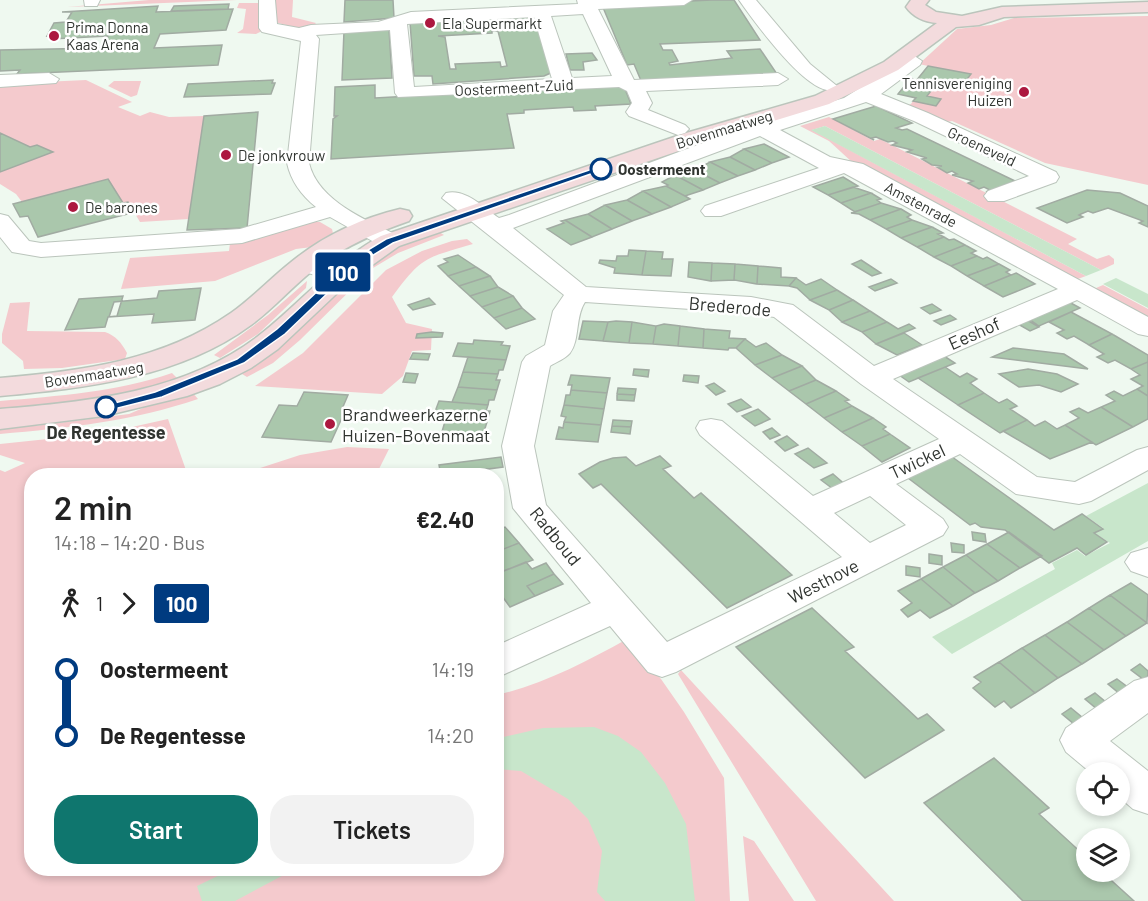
<!DOCTYPE html>
<meta charset="utf-8">
<style>
:root{--surface:#fff;--page:#f2f2f2;--text:#222;--muted:#767676;--accent:#0f766e}
body{margin:0;font-family:Barlow,sans-serif;background:var(--page);color:var(--text);height:100vh;display:flex;flex-direction:column;font-size:22px;white-space:nowrap}
*{box-sizing:border-box;margin:0}
p{font-size:20px;color:var(--muted)}
.icon{flex:none;width:33px;height:33px;fill:none;stroke:currentColor;stroke-width:2;stroke-linecap:round;stroke-linejoin:round}
.map{position:relative;flex:1;overflow:hidden}
.side{position:absolute;left:24px;top:468px;width:480px;height:408px;display:flex;flex-direction:column;background:var(--surface);border-radius:24px;box-shadow:0 3px 9px #0003}
.side>*{flex:none}
.badge{padding:0 12px;border-radius:4px;font-size:21px;line-height:39px}
.buttons{position:absolute;left:1076px;top:762px;display:grid;gap:12px}
.buttons a{display:grid;place-items:center;width:54px;height:54px;border-radius:50%;background:var(--surface);box-shadow:0 3px 9px #0003;font-size:30px}
.map>.badge{position:absolute;translate:-50% -50%;box-shadow:0 0 0 3px #fff}
.legs{display:flex;align-items:center;gap:9px;height:66px;padding:0 30px;font-size:20px}
.legs p{margin-inline-start:auto}
.summary{display:flex;align-items:center;justify-content:space-between;height:102px;padding:0 30px}
h1{font-size:33px;font-weight:600;line-height:45px}
.action{display:flex;gap:12px;margin-top:auto;padding:12px 30px}
.action a{flex:1;height:69px;border-radius:24px;background:var(--accent);color:#fff;font-size:24px;font-weight:600;line-height:69px;text-align:center}
.action a+a{background:var(--page);color:var(--text)}
ul{padding:0 30px;list-style:none}
li{display:flex;align-items:center;gap:21px;height:66px;font-size:22px}
li i{display:grid;place-items:center;width:9px;height:100%;margin:0 8px;background:currentColor}
li i::after{content:'';width:15px;height:15px;margin:-8px;border:4px solid;border-radius:50%;background:var(--surface)}
li p{margin-inline-start:auto}
li:first-child i{background:linear-gradient(#0000 50%,currentColor 0)}
li:last-child i{background:linear-gradient(currentColor 50%,#0000 0)}
.map>svg:first-child{display:block}
.green{fill:#f4cacd}
.water{fill:#c8e6cb}
.building{fill:#aac7ac;stroke:#a1aba2;stroke-width:1.5;fill-rule:evenodd}
.lines{fill:none;stroke-linecap:round;stroke-linejoin:round}
.street-casing{stroke:#bbc5bc;stroke-width:2}
.secondary-casing{stroke:#bbc5bc;stroke-width:3}
.street{fill:#fff;fill-rule:evenodd}
.secondary{fill:#f3dbdd;fill-rule:evenodd}
.line-1{fill:#003b80;stroke:#fff;stroke-width:1.5}
.poi-dot{fill:#ac183f;stroke:#fff;stroke-width:2}
.stop-1-dot{fill:#fff;stroke:#003b80;stroke-width:3}
.labels{text-anchor:middle;dominant-baseline:central;stroke-width:5;stroke-linejoin:round;paint-order:stroke}
.far-poi-label{font-size:15px;fill:#303430;stroke:#fff;text-anchor:start}
.far-street-label{font-size:15px;fill:#303430;stroke:#fff}
.far-stop-label{font-size:15px;font-weight:bold;fill:#303430;stroke:#fff;text-anchor:start}
.street-label{font-size:18px;fill:#303430;stroke:#fff}
.poi-label{font-size:18px;fill:#303430;stroke:#fff;text-anchor:start}
.stop-label{font-size:18px;font-weight:bold;fill:#303430;stroke:#fff}
</style>
<div class="map">
<svg width="1148" height="901" viewBox="0 0 1148 901">
<rect width="100%" height="100%" fill="#eff9f0"/>
<path class="green" d="M149,0H237L67,7Z
M271,0H293L292,17L316,23L312,27L297,28L271,21Z
M239,3H261L262,31L256,34L237,33L243,29L246,9L237,8Z
M1148,16V185L1045,163L952,121L943,123L900,108L911,104L915,98L898,94L911,78L916,80L928,66L919,64L957,29L991,25L1014,18Z
M86,80L132,102L118,107L140,116L150,112L169,117L204,116L189,219L140,222L128,202L123,203L107,180L22,202L16,194L0,184V172L52,152L37,145L30,147L0,133V84Z
M114,81H141L137,95L131,97L108,86Z
M829,117L874,141L880,139L1077,239L1068,244L1097,259L1109,255L1114,259V264L1101,270L825,126L812,130L1086,276L1075,280L949,210L880,173L853,163L829,141L800,126Z
M308,222H320L332,229L334,238L320,246L296,249L215,281L121,289L130,258L229,251L230,243L277,233Z
M436,230L444,235L398,253L373,268L300,340L273,363L247,377L237,371L389,248Z
M467,239L473,244C426,258 422,256 392,297L406,323L432,329L431,350L412,351L403,376L382,394L255,386L303,353L386,270L422,251L452,241Z
M307,281L306,288L258,334L220,358L214,355L268,315Z
M1103,285L1148,309V317L1101,291L1095,294L1089,291Z
M30,302L27,331L105,332C116,336 121,342 127,353L125,359L62,368L24,369L23,361L2,343V334L10,303Z
M172,373L178,379L150,391L0,412V401C58,396 116,392 172,373Z
M192,392L198,399C133,421 68,428 0,434V425L34,426L129,414L157,402Z
M168,419L187,473L251,471L300,455L347,447L389,449L376,475L32,476V868H496L497,695C543,684 586,662 627,639L661,679L684,712L724,778L730,901H0V470L5,472L25,463L0,455V444L105,433Z
M681,670L894,901H816L678,674Z
M743,836L754,841L794,901H749Z"/>
<path class="water" d="M825,126L1101,270L1086,276L811,130Z
M1116,278L1148,294V308L1103,284Z
M1148,483V541L952,654L932,637L1055,569L1052,563L1077,550L1085,556L1110,543L1094,533L1103,528L1086,516Z
M594,727L618,736L641,752L665,783L686,824L695,901H605L597,892L602,851L588,819L568,799L521,771L497,769V739L499,738L543,728Z
M232,869V868L295,869L235,901H202L197,886Z"/>
<path class="building" d="M345,0H393L394,18L344,22Z
M712,0H734L760,40L660,44L663,50H672L678,61L669,63L670,65L732,58L727,51L760,49L779,77L642,83L634,64L627,65L602,5Z
M229,4L228,9L171,11L174,6Z
M158,6L156,12L233,9L226,30L160,34L154,48L222,45L218,65L17,74L20,70L0,71V50L102,48L108,36L52,39L54,35L47,36L54,23L66,22L72,12H62Z
M535,16L553,72L544,76L433,84L432,76H414L410,22ZM492,31H498L507,66L501,67L500,62L455,64L456,69H450L445,37L438,36L492,33Z
M389,29L392,78L342,80L344,31Z
M592,53L597,60L583,62L584,70H570L566,54Z
M928,66L971,74L964,83H937L927,96L941,99L936,106L913,101L916,98L898,94L911,78L916,81Z
M273,80L272,83H275L271,94L184,97L188,84Z
M623,84L631,104L595,106L596,110L574,111L573,107L524,110V113L507,114L514,148L331,159L333,119L337,116H334L335,87L375,85V98Z
M876,106L912,123L896,128L902,130L907,129L1015,181L986,192L990,190L984,187L979,189L968,183L973,181L952,175L957,174L952,171L947,173L937,167L942,166L932,165L922,159L927,158L907,152L912,150L892,145L897,143L893,141L888,142L876,137L872,138L874,140L833,119Z
M258,112L247,228L187,230L204,116Z
M0,133L30,147L37,145L53,152L0,172Z
M764,144L789,157L772,163L744,149Z
M744,149L772,163L755,170L730,157Z
M730,157L755,170L738,176L710,162Z
M710,162L738,176L720,183L695,170Z
M695,170L720,183L703,190L675,175Z
M675,175L703,190L685,196L666,186L668,185L662,182Z
M843,177L858,186L828,195L813,187Z
M108,179L123,203L128,202L135,212L38,237L28,216L20,217L13,204Z
M666,186L685,196L690,199L671,207L643,191Z
M853,187L871,193L841,203L828,195Z
M1087,190L1120,193L1148,206V227L1139,223L1143,221L1108,208L1093,213L1088,211L1081,214L1079,215L1083,217L1067,223L1037,208Z
M643,191L671,207L652,214L627,200Z
M871,193L881,199L877,200L881,203L855,212L841,203Z
M627,200L652,214L632,221L605,205Z
M881,203L901,209L870,220L859,214L851,213Z
M605,205L632,221L612,229L588,214Z
M901,209L911,215L907,217L912,220L886,229L870,220Z
M588,214L612,229L592,237L565,220Z
M565,220L592,237L571,245L547,229L564,223L561,221Z
M912,220L932,227L901,238L886,229Z
M932,227L943,233L938,234L944,237L917,247L901,238Z
M944,237L949,240L954,239L965,245L934,257L917,247Z
M965,245L976,251L971,253L977,256L951,266L934,257Z
M629,250L646,251L642,275L614,273L615,268L599,263L600,260L616,261L617,256H628Z
M646,251L663,252L662,259H673L671,276L642,275Z
M458,255L476,267L448,276L438,266L448,262L444,259Z
M977,256L983,259L987,257L999,264L967,276L951,266Z
M861,260L881,273L872,276L852,264Z
M689,262L712,263L711,281L688,277Z
M712,263L735,264L734,280L711,281Z
M735,264L758,266L757,284L734,280Z
M999,264L1010,270L1006,272L1011,275L984,286L967,276Z
M758,266L781,268V277L796,278L789,286L757,284Z
M476,267L490,276L459,286L448,276Z
M1016,273L1035,284L1003,297L984,286Z
M490,276L498,287L470,296L459,286Z
M796,278L806,285L821,279L837,290L810,300L797,288L789,286Z
M891,279L897,283L875,291L869,287Z
M498,287L513,296L482,307L470,296Z
M201,288L195,320L152,323L154,314L109,317L114,302L157,298L159,291Z
M837,290L853,300L829,310L810,300Z
M123,296L117,316L108,317L105,327L65,330L79,299Z
M513,296L522,308L494,318L482,307Z
M429,298L435,304L413,310L408,305Z
M853,300L870,311L842,322L829,310Z
M1069,302L1080,308L1039,326L1029,319Z
M932,304L941,310L930,314L921,308Z
M522,308L535,319L506,329L494,318Z
M870,311L887,322L862,332L842,322Z
M1071,312L1112,334L1089,345L1074,336L1067,339L1057,333L1064,330L1049,322Z
M950,315L956,319L941,325L934,321Z
M1027,320L1039,327L1030,331L1018,324Z
M583,321L608,322L603,341L579,339Z
M616,321L632,322L629,343L603,341L608,322Z
M632,322L656,326L653,344L629,343Z
M887,322L898,329L909,324L915,328L876,344L862,332Z
M664,324L680,326L678,346L653,344L656,326Z
M680,326L704,329L703,348L678,346Z
M704,329L730,331L729,338L745,339L736,348H729L728,350L703,348Z
M432,332L443,333L442,337L416,338L417,334Z
M904,333L922,345L897,355L876,344Z
M1112,334L1148,355V362L1131,369L1115,360L1108,363L1097,357L1104,354L1089,345Z
M745,339L756,347L766,343L782,355L755,365L736,348Z
M474,340L503,342L501,345L510,346L506,360L453,356L458,343L473,344Z
M1013,348L1064,354L1088,369L992,357Z
M413,353L430,354L428,360L410,359Z
M782,355L802,366L772,378L755,365Z
M944,356L955,363L909,382L899,375Z
M468,357L506,360L503,370H499L498,374L463,372Z
M1148,362V396L1137,389L1143,386L1131,379L1140,375L1131,369Z
M802,366L816,380L789,391L772,378Z
M945,367L960,377L967,373L977,379L970,383L984,393L958,405L918,378Z
M634,369L649,370L648,377L633,375Z
M1028,369L1057,374L1078,384L1061,392L1039,385L1019,387L999,374Z
M463,372L498,374L496,380H500L497,390L458,387Z
M406,373L418,374L415,383L403,382Z
M571,375L610,378L607,393L571,390L572,385H568Z
M684,375L699,376L698,383L683,381Z
M816,380L836,391L806,404L789,391Z
M714,383L725,391L716,395L706,386Z
M458,387L497,390L494,400H489L488,405L452,402Z
M618,388L636,389L635,395L617,394Z
M1137,389L1148,396V419L1133,427L1101,407L1115,401L1106,395L1114,391L1123,396Z
M571,390L607,393L604,409L564,405L566,395H570Z
M836,391L849,400L845,401L852,406L824,418L806,404Z
M304,392L348,395L342,409H346L331,442L262,437L279,405L297,406Z
M984,393L999,403L1007,399L1017,406L1010,409L1027,420L1000,433L958,405Z
M617,394L635,395L634,401L617,400Z
M741,399L751,407L737,412L728,404Z
M439,401L488,405L486,411H490L487,422L433,417Z
M564,405L604,409L601,425L564,422L566,417L561,416Z
M852,406L873,418L842,432L824,418Z
M1101,407L1133,427L1096,445L1065,425L1079,418L1070,412L1079,408L1088,413Z
M758,409L770,419L755,426L742,416Z
M446,418L487,422L482,438L441,435Z
M873,418L886,427L883,429L890,434L862,446L842,432Z
M613,420L632,421L631,427L612,426Z
M1027,420L1035,426L1045,421L1057,429L1065,425L1092,442L1050,459L1003,431Z
M564,422L601,425L598,442L556,439L559,427L563,428Z
M612,426L631,427L630,434L611,432Z
M772,428L780,435L770,439L763,432Z
M890,434L910,448L882,462L862,446Z
M787,436L798,445L785,451L775,442Z
M808,448L827,463L814,468L795,454Z
M948,454L1054,530L1082,514L1103,529L1094,533L1107,542L1086,555L1077,548L1049,563L1005,530L981,527L975,523L970,525L904,475Z
M660,456L671,466L663,469L694,498L701,493L792,575L727,608L601,484L593,488L579,474L600,462L613,458L626,457L636,466Z
M501,457L503,467L481,470L482,476H441L439,465Z
M833,474L848,487L837,492L821,480Z
M496,526L499,529L505,527L519,543L496,552Z
M972,532L985,534L986,542L973,540Z
M1009,532L1042,556L1020,568L987,544Z
M519,543L533,560L496,574V552Z
M951,543L964,545V553L952,552Z
M987,544L1020,568L998,581L966,555Z
M929,554L942,556V565L929,563Z
M966,555L998,581L975,593L943,567Z
M526,562L532,569L546,563L554,574L527,586L535,596L510,607L502,596L496,599V574Z
M906,566L920,568V577L906,575Z
M943,567L975,593L953,606L921,579Z
M554,574L563,584L535,596L527,586Z
M921,579L953,606L930,618L920,610L908,617L901,610L912,603L898,591Z
M1131,583L1148,595L1147,623L1110,595Z
M1110,595L1147,623L1126,636L1089,608Z
M812,608L854,647L845,651L918,719L927,714L944,730L865,778L736,647Z
M1089,608L1126,636L1104,650L1067,622Z
M1067,622L1104,650L1082,664L1045,635Z
M1045,635L1082,664L1058,678L1022,648Z
M1022,648L1058,678L1035,693L999,662Z
M999,662L1035,693L1011,708L1004,701L995,707L973,688L981,682L974,677Z
M1140,664L1148,671V676L1143,679L1131,670Z
M1117,679L1129,688L1120,694L1108,684Z
M1095,693L1107,703L1097,709L1085,699Z
M1071,708L1083,718L1074,724L1062,714Z
M994,758L1049,808L1039,814L1086,857V872H1102L1134,901H1023L924,803Z"/>
<g class="lines">
<g class="street-casing">
<path id="street" d="M84,0H100L97,6H85Z
M259,0H275L277,24L299,28L311,25L378,22L411,12L578,4L577,0H692L684,5L598,9L634,80L778,73L788,79L778,85L646,91L652,103L648,110L685,125L689,129L685,133L678,135L629,116L626,112L632,103L627,91L619,87L398,97L395,93L390,30L316,35L319,39L309,163C318,201 366,220 399,236L402,241L399,246L390,248L381,246L330,217L242,243L41,257L12,252L0,237V214L8,216L29,241L41,243L240,229L316,207C301,195 291,181 287,163L301,41L262,32L259,28ZM583,14L612,76L572,78L551,16ZM534,17L552,79L414,87L407,24Z
M739,0H756L810,64L837,86L834,90C808,97 754,21 739,0Z
M913,55L922,61L920,65L881,94L928,113L1056,172L1059,177L1056,182L1004,201H988L984,196L988,191L1029,176L914,121L866,102L780,130L830,157L863,164L1148,317V336L1138,334L1077,300L893,379L1037,477L1075,482L1137,450L1148,447V470L1091,501L1079,504L1016,494L960,454L896,484L943,519L948,527L943,535L676,672L662,677L648,672L610,626L496,678V646L591,603L513,508L502,446L522,362L526,356L545,345L553,311L564,295L442,198L446,193C465,188 483,207 499,218L509,215L738,130L844,98ZM760,136L819,168L705,206L701,211L705,216H721L844,173L1058,289L874,366L793,305L751,297L586,287L513,228ZM585,302L751,313L774,317L861,384L939,439L813,496L722,421L711,419L700,421L696,428L700,435L842,557L667,642L546,505L534,446L550,366C556,362 565,359 570,353C580,340 575,317 585,302ZM870,496L906,525L870,543L834,513Z
M49,73L59,79L56,83L0,87V75Z
M304,257L350,268L354,273L350,278L341,281L295,270L291,265L295,260Z
M1148,548V577L1131,571L1125,562L1131,553Z
M1148,677V713L1110,741L1148,771V814L1133,809L1119,797V772H1090L1066,752L1060,740L1066,728L1134,681Z"/>
</g>
<g class="secondary-casing">
<path id="secondary" d="M911,0H929L925,5L936,12L962,16L1002,7L1148,2V12L1004,17L979,25L956,27L898,70L829,104L702,143L399,246L350,281L278,349L251,368L220,384L187,396L104,416L0,429V409C89,402 184,392 257,337C300,304 333,262 381,236L686,133L815,96L884,62L937,23C925,22 913,17 906,7Z
M400,209L409,211L412,216L409,221C374,233 341,248 312,271C291,288 273,309 251,325C179,378 86,388 0,396V378C81,371 162,361 231,313C252,298 270,279 290,263C321,237 361,218 400,209Z"/>
</g>
<use href="#street" class="street"/>
<use href="#secondary" class="secondary"/>
</g>
<path class="line-1" d="M598,167L605,169L393,243L357,265L285,334L244,363L162,397L106,411L100,407L155,392L237,359L277,329L350,261L386,239Z"/>
<g class="poi-dot">
<circle cx="430" cy="23" r="6"/>
<circle cx="54" cy="36" r="6"/>
<circle cx="1024" cy="92" r="6"/>
<circle cx="226" cy="155" r="6"/>
<circle cx="73" cy="207" r="6"/>
<circle cx="330" cy="424" r="6"/>
</g>
<g class="stop-1-dot">
<circle cx="601" cy="169" r="10"/>
<circle cx="106" cy="407" r="10"/>
</g>
<g class="labels">
<g class="far-poi-label">
<text x="442" y="23">Ela Supermarkt</text>
<text x="66" y="27">Prima Donna<tspan x="66" dy="17">Kaas Arena</tspan></text>
<text x="1012" y="83" text-anchor="end">Tennisvereniging<tspan x="1012" dy="17">Huizen</tspan></text>
<text x="238" y="155">De jonkvrouw</text>
<text x="85" y="207">De barones</text>
</g>
<g class="far-street-label">
<text transform="translate(514 87) rotate(-3)">Oostermeent-Zuid</text>
<text transform="translate(724 129) rotate(-17)">Bovenmaatweg</text>
<text transform="translate(982 146) rotate(25)">Groeneveld</text>
<text transform="translate(921 204) rotate(28)">Amstenrade</text>
<text transform="translate(94 374) rotate(-9)">Bovenmaatweg</text>
</g>
<g class="far-stop-label">
<text x="618" y="169">Oostermeent</text>
</g>
<g class="street-label">
<text transform="translate(730 306) rotate(5)">Brederode</text>
<text transform="translate(974 333) rotate(-24)">Eeshof</text>
<text transform="translate(917 461) rotate(-25)">Twickel</text>
<text transform="translate(556 536) rotate(51)">Radboud</text>
<text transform="translate(823 581) rotate(-27)">Westhove</text>
</g>
<g class="poi-label">
<text x="342" y="414">Brandweerkazerne<tspan x="342" dy="21">Huizen-Bovenmaat</tspan></text>
</g>
<g class="stop-label">
<text x="106" y="432">De Regentesse</text>
</g>
</g>
</svg>
<div class="buttons">
<a><svg class="icon" aria-label="locate" viewBox="0 0 24 24"><circle cx="12" cy="12" r="6"/><path d="M12 2v4M12 18v4M2 12h4M18 12h4"/></svg></a>
<a><svg class="icon" aria-label="layers" viewBox="0 0 24 24"><path d="M12 4l9 5-9 5-9-5zM3 14l9 5 9-5"/></svg></a>
</div>
<b class="badge" style="left:343px;top:272px;background:#003b80;color:#fff">100</b>
<section class="side">
<div class="summary"><div><h1>2 min</h1><p>14:18 – 14:20 · Bus</p></div><b>€2.40</b></div>
<div class="legs"><svg class="icon" aria-label="walk" viewBox="0 0 24 24"><circle cx="13" cy="4" r="2"/><path d="M13 8l-2 6 4 7M11 14l-3 7M7 12l3-4h3l4 4"/></svg>1<svg class="icon" aria-label="forward" viewBox="0 0 24 24"><path d="M9 5l7 7-7 7"/></svg><b class="badge" style="background:#003b80;color:#fff">100</b></div>
<ul>
<li><i style="color:#003b80"></i><b>Oostermeent</b><p>14:19</p></li>
<li><i style="color:#003b80"></i><b>De Regentesse</b><p>14:20</p></li>
</ul>
<div class="action"><a>Start</a><a>Tickets</a></div>
</section>
</div>
